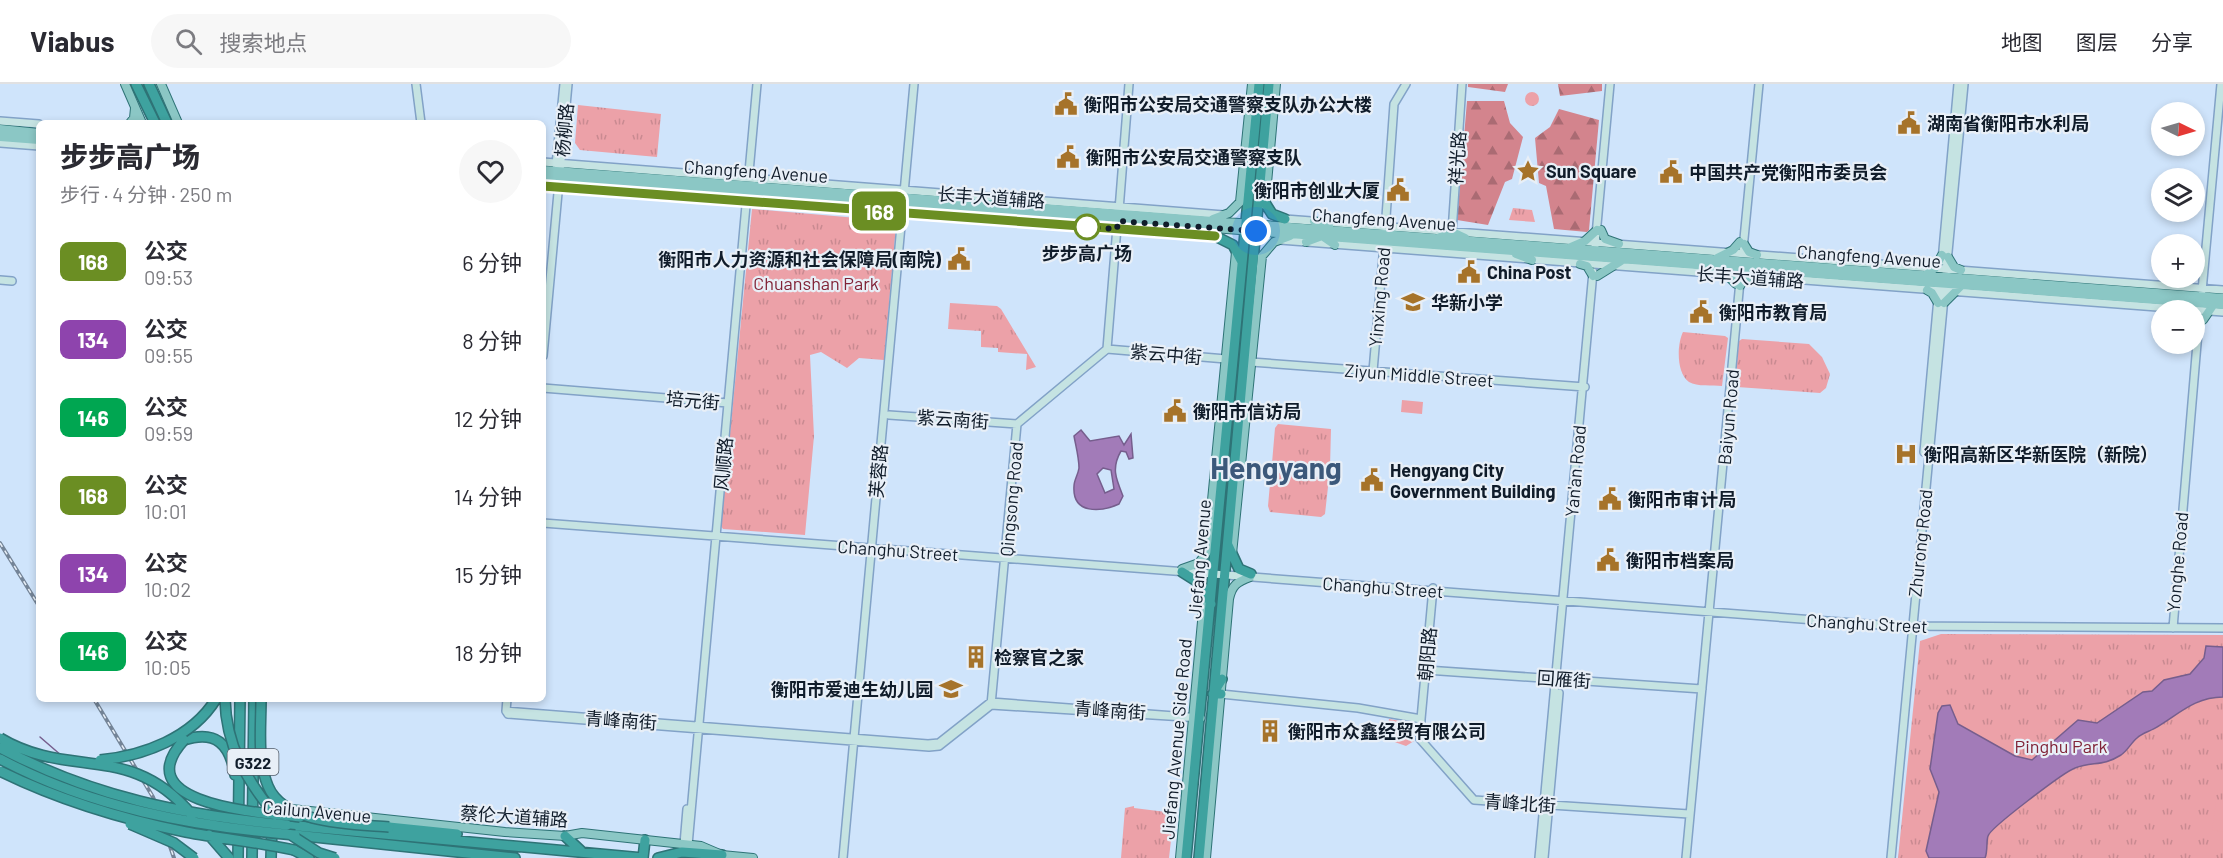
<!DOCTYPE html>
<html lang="zh">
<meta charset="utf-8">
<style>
:root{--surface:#fff;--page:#f7f7f7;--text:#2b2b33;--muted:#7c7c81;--line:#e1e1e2}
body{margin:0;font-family:Barlow,"Noto Sans SC",sans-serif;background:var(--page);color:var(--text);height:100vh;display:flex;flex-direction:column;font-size:22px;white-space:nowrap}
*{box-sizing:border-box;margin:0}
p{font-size:20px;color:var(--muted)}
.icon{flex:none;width:33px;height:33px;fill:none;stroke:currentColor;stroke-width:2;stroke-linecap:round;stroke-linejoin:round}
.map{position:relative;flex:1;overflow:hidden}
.panel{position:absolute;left:36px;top:36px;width:510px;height:582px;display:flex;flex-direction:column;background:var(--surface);border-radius:9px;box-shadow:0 3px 9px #0003}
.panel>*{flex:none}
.badge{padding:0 12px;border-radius:9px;font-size:21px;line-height:39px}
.needle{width:39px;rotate:95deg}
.fabs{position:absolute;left:2151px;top:18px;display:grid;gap:12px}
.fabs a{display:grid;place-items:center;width:54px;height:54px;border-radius:50%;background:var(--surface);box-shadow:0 3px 9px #0003;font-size:30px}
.you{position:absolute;width:30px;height:30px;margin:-15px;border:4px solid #fff;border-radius:50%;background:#1a73e8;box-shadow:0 0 0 9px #1a73e833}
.map>.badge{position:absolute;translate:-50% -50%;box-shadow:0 0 0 3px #fff}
.round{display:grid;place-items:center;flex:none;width:63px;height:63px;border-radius:32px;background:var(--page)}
.headline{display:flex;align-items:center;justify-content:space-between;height:102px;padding:0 24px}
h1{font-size:28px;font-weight:800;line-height:45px}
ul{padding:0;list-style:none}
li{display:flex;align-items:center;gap:18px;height:78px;padding:0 24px}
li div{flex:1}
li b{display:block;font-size:22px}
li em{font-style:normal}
li .badge{min-width:66px;font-weight:700;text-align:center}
header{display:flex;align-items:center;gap:36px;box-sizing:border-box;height:84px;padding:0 30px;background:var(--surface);border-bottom:2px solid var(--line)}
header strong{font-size:28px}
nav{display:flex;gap:33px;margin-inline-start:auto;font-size:21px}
.search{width:420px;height:54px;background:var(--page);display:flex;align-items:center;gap:15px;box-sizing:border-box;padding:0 21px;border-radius:33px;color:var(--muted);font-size:22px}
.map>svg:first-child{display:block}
.grass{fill:url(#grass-tufts)}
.forest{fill:url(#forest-firs)}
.pitch{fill:#eca1a8}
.water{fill:#a27bb8;stroke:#765e8d;stroke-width:1.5;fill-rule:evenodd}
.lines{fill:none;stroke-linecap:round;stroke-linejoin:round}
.stream{stroke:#765e8d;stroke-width:1.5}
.secondary-casing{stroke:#82a2c7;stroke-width:10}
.primary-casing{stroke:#2e7376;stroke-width:10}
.highway-casing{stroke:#2e7376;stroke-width:12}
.secondary{stroke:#c5e3e2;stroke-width:7}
.primary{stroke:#8bc7c5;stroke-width:8}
.highway{stroke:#3ea29f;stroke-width:9}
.rail-casing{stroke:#748497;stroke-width:4}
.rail{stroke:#e8eff7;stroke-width:1.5;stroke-dasharray:4.5;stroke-linecap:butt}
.highway-bridge-casing{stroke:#2e7376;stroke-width:12;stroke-linecap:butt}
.highway-bridge{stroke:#3ea29f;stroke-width:9}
.line-casing{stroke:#fff;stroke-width:14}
.line{stroke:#6b8e23;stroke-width:9}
.walk{stroke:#101c2a;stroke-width:6;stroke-dasharray:0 10.8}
.stop-dot{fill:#fff;stroke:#6b8e23;stroke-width:3}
.labels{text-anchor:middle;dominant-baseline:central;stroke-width:4.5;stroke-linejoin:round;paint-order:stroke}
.shield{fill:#e8eff7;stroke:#515b68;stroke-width:1.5}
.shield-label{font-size:16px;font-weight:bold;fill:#101c2a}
.poi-label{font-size:18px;font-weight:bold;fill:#101c2a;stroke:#e8eff7;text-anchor:start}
.street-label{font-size:18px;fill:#101c2a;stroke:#e8eff7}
.stop-label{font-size:18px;font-weight:bold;fill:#101c2a;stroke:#e8eff7}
.park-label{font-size:18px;fill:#812337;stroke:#e8eff7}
.town-label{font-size:30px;font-weight:bold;fill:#3b587a;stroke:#e8eff7}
</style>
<header>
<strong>Viabus</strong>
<div class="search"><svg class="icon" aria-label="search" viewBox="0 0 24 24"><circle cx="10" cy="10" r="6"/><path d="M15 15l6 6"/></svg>搜索地点</div>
<nav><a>地图</a><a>图层</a><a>分享</a></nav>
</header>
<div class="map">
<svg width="2223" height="774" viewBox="0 0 2223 774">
<defs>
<pattern id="grass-tufts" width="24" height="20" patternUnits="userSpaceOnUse" patternTransform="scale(1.5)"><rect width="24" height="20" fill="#eca1a8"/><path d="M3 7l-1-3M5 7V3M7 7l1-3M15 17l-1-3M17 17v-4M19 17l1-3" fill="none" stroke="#c98a91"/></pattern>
<pattern id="forest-firs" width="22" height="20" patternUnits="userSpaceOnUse" patternTransform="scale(1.5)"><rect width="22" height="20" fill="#d3848d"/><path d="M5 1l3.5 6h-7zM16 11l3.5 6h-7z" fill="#aa6b73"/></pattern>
</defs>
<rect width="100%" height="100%" fill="#cfe4fb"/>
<path class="grass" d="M1525 15a7 7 0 1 1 14 0a7 7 0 1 1-14 0Z
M578,21L661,30L657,73L580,66L575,59Z
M1513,124L1532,126L1535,138L1509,136Z
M752,125L892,137L896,142L884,276L859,274L847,284L821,268L810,271L814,352L805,451L723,445L721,442Z
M950,219L997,222L1001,225L1036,283L1026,286L1027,270L998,268V264L981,263V247L948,245Z
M1683,248L1725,252L1728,254L1722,302C1713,301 1697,303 1689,298C1676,289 1677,260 1683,248Z
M1742,255L1809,260L1822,273L1830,290L1826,304L1820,309L1737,303L1735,300L1739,257Z
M1278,340L1331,345L1330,384L1272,379L1275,344Z
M1271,388L1329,394L1325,430L1321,433L1270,428L1268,422Z
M1941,550L2223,551V774H1898L1920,557Z
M1389,635L1411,639L1414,657L1406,662L1386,655Z
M1134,722V724L1174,729L1169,774H1121L1125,724Z"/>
<path class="forest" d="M1468,0H1508L1505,8L1468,3Z
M1558,0H1602V7L1560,12Z
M1467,17H1504L1510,39L1523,53L1512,95L1505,98L1488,141L1457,136Z
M1559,25L1599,36L1589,146L1587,148L1554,145L1546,102L1539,99L1535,54L1550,43Z"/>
<path class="pitch" d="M1402,316L1423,318L1422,330L1401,328Z
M2216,718L2223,720V748L2212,746Z"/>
<path class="water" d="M1081,346L1090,357L1119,352L1124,361L1131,350L1133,374L1129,375L1126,368L1121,367C1111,384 1116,395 1123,412L1119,420C1101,428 1072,431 1074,402C1074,396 1078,391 1079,384C1079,374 1076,363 1074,352ZM1103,384L1111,386L1114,405L1105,409L1097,390Z
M2206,562L2223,563V613C2195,613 2179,630 2157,643C2151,647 2142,649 2137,654C2131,659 2128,666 2121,671C2102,683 2093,677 2075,684C2064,688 1990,744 1988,752C1986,758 1988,767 1985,774H1929L1926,767L1939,708L1930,685L1938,629L1942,622L1950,621L1958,640L2015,672L2032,676L2078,636L2097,639L2143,608L2152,607L2164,596L2190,590L2204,574Z"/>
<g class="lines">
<path class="stream" d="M40,653L62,672"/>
<g class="secondary-casing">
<path id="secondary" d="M416,0L421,39
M0,37L39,40
M0,59L39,62
M543,78L1224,131
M556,81L564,0
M543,102L1215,152
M1119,126L1129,0
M1285,135L2223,206
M1385,147L1394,20L1406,0
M1452,148L1462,0
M1280,156L2223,228
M1595,162L1610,0
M1743,165L1759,0
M1942,177L1958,0
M1946,189L1964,0
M0,196L12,197
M2202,207L2221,0
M1107,265L1226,275
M543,272L568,0
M1251,278L1585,303
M1373,287L1384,161
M543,304L728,319
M889,331L1017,340
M1924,368L1939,203
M543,439L1894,542L2223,544
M2173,544L2199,236
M1426,586L1702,605
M1221,610L1358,624L1421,635L1420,655L1474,716L1689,730
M507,615L506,627L508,630
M991,621L1017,340L1107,265L1117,143
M506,627L928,660L939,659L991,618L1201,634L991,621L939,662L929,663L508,630
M1421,635L1433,504
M684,760L687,725
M688,761L757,0
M843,774L914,0
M1539,774L1593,188
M1544,774L1559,609
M1686,774L1740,197
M1891,774L1945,203"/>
</g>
<g class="primary-casing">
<path id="primary" d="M125,0L142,39
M161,0L178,39
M130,39L134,34L135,24
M0,45L39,49
M0,53L39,56
M543,86L2223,214
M543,93L2223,221
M1265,121L1276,0
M1213,135L1229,129L1240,118L1252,0
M1314,137L1329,143
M1601,146L1605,155L1619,160
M1438,154L1452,148L1465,154
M1306,158L1322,152L1335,161
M1744,160L1749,168L1757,171
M1571,163L1585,157L1597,146
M1516,170L1532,176
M1948,173L1954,183L1961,186
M1717,174L1733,166L1740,158
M1580,180L1587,182L1593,192
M1722,191L1728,192L1736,200
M1926,191L1935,184L1942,171
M1597,192L1621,177
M1740,202L1743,197L1763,188
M1927,206L1932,209L1938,219
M1944,219L1962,201
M2188,226H2189
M2194,231L2199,239
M2203,236L2214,220
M1232,470L1262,172L1274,158L1290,152
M1182,485L1199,479L1207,468L1236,168
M273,723L505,748L565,752L582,749L701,762L722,771L753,774
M1180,774L1204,516L1209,509
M1206,774L1229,515C1232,501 1237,498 1250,493"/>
</g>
<g class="highway-casing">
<path id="highway" d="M136,0L155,39
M149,0L167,39
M1260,111L1272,130L1285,135
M1215,152L1233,161L1242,178
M1228,461L1239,485L1251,490
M1182,488L1201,500L1211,520
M1221,610H1213L1222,595
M184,656C216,646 230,660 235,691
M287,741L643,774
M389,743L457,750
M295,751L515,774
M565,752L581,767
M294,766L309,774
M238,774L240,615
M252,774L254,615
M271,774L272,741
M643,774L645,756
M658,774L682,768L722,771
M1186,774L1259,0
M1199,774L1269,0"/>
</g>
<use href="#secondary" class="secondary"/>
<use href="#primary" class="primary"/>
<use href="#highway" class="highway"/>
<g class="rail-casing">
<path id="rail" d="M0,459L39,522
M94,615L153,713L174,774"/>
</g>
<use href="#rail" class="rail"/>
<g class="highway-bridge-casing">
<path id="highway-bridge" d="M225,615C226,662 246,695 275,731
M261,615C261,642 257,676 268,702C284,741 354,740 389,743
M0,654C70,696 130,657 192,731
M184,656C124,722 265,729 300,733
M0,664C93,713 183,731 287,741
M0,675C92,724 192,742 295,751
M100,676C143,672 192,654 216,615
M0,687C59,716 122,735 186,748C222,755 258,758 294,766
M130,740L174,759L194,774
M209,751L229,774
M291,751L319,769L335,774"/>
</g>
<use href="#highway-bridge" class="highway-bridge"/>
</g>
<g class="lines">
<g class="line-casing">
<path id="line" d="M543,102L1215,152"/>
</g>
<use href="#line" class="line"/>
<path class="walk" d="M1087,143L1117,145L1118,137L1256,147"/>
</g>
<defs>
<g id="civic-bare" transform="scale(1.8)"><path d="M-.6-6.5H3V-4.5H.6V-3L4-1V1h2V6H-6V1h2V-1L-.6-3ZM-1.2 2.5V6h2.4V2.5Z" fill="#a6732a" stroke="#e8eff7" stroke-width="2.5" paint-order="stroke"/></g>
<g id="sight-bare" transform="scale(1.8)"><path d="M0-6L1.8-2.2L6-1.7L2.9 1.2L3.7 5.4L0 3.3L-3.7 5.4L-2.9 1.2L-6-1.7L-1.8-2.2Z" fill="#a6732a" stroke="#e8eff7" stroke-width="2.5" paint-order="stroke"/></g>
<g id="school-bare" transform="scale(1.8)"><path d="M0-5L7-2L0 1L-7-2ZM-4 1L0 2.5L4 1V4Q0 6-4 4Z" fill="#a6732a" stroke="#e8eff7" stroke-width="2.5" paint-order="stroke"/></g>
<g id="hospital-bare" transform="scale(1.8)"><path d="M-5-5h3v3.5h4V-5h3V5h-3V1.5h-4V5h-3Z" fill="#a6732a" stroke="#e8eff7" stroke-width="2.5" paint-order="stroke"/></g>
<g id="building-bare" transform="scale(1.8)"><path d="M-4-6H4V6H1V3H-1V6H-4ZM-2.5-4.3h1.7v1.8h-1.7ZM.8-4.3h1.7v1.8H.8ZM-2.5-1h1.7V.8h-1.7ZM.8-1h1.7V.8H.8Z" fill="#a6732a" stroke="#e8eff7" stroke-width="2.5" paint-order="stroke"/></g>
</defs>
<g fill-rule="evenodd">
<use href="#civic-bare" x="1066" y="20"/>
<use href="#civic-bare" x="1909" y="39"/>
<use href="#civic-bare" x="1068" y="73"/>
<use href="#sight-bare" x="1528" y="87"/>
<use href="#civic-bare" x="1671" y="88"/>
<use href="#civic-bare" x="1398" y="106"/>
<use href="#civic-bare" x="959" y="175"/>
<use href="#civic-bare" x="1469" y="188"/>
<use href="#school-bare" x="1413" y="218"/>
<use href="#civic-bare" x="1701" y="228"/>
<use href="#civic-bare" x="1175" y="327"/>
<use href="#hospital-bare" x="1906" y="370"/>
<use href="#civic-bare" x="1372" y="396"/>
<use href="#civic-bare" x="1610" y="415"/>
<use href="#civic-bare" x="1608" y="476"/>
<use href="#building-bare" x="976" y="573"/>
<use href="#school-bare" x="951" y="605"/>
<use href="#building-bare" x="1270" y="647"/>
</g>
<circle class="stop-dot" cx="1087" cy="143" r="12"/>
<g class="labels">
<rect class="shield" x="227.5" y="665" width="51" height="26" rx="4.5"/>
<g class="shield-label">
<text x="253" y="678">G322</text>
</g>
<g class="poi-label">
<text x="1084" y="20">衡阳市公安局交通警察支队办公大楼</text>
<text x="1927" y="39">湖南省衡阳市水利局</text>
<text x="1086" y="73">衡阳市公安局交通警察支队</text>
<text x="1546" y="87">Sun Square</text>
<text x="1689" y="88">中国共产党衡阳市委员会</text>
<text x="1380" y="106" text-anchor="end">衡阳市创业大厦</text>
<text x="941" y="175" text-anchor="end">衡阳市人力资源和社会保障局(南院)</text>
<text x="1487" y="188">China Post</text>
<text x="1431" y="218">华新小学</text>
<text x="1719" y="228">衡阳市教育局</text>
<text x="1193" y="327">衡阳市信访局</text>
<text x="1924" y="370">衡阳高新区华新医院（新院）</text>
<text x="1390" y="386">Hengyang City<tspan x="1390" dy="21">Government Building</tspan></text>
<text x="1628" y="415">衡阳市审计局</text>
<text x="1626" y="476">衡阳市档案局</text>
<text x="994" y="573">检察官之家</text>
<text x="933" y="605" text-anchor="end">衡阳市爱迪生幼儿园</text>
<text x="1288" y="647">衡阳市众鑫经贸有限公司</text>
</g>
<g class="street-label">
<text transform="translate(564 46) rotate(-85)">杨柳路</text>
<text transform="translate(1457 74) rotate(-86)">祥光路</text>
<text transform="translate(756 87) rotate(4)">Changfeng Avenue</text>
<text transform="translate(991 113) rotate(4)">长丰大道辅路</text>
<text transform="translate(1384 135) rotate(4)">Changfeng Avenue</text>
<text transform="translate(1869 172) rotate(4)">Changfeng Avenue</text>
<text transform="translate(1750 193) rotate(4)">长丰大道辅路</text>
<text transform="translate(1379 213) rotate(-85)">Yinxing Road</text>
<text transform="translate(1166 270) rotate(5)">紫云中街</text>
<text transform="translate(1419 291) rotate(4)">Ziyun Middle Street</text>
<text transform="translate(693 316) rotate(5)">培元街</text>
<text transform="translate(1728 333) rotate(-85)">Baiyun Road</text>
<text transform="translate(953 335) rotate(4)">紫云南街</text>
<text transform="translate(723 380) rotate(-85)">风顺路</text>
<text transform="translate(878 387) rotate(-85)">芙蓉路</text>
<text transform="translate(1575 387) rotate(-85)">Yan'an Road</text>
<text transform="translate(1011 415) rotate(-85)">Qingsong Road</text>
<text transform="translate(1920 459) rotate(-84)">Zhurong Road</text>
<text transform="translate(898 466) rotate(4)">Changhu Street</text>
<text transform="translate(1199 475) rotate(-85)">Jiefang Avenue</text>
<text transform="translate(2177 478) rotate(-85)">Yonghe Road</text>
<text transform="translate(1383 503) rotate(4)">Changhu Street</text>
<text transform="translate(1867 539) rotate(3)">Changhu Street</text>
<text transform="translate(1427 570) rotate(-85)">朝阳路</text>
<text transform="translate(1564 595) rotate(4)">回雁街</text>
<text transform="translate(1110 626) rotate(4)">青峰南街</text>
<text transform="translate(621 636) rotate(4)">青峰南街</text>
<text transform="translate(1176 655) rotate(-85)">Jiefang Avenue Side Road</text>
<text transform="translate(1520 719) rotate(4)">青峰北街</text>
<text transform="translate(317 727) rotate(5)">Cailun Avenue</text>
<text transform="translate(514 732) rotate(4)">蔡伦大道辅路</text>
</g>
<g class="stop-label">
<text x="1087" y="169">步步高广场</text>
</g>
<g class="park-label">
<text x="816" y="199">Chuanshan Park</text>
<text x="2061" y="662">Pinghu Park</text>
</g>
<g class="town-label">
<text x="1276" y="383">Hengyang</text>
</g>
</g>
</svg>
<div class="fabs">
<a><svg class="needle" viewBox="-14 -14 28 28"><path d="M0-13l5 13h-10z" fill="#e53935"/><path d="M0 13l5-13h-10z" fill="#7c7c81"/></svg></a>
<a><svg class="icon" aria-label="layers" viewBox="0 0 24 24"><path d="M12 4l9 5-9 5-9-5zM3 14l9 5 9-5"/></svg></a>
<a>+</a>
<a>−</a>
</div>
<div class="you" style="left:1256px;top:147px"></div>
<b class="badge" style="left:879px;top:127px;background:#6b8e23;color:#fff">168</b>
<section class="panel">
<div class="headline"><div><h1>步步高广场</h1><p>步行 · 4 分钟 · 250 m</p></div><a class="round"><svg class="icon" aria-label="heart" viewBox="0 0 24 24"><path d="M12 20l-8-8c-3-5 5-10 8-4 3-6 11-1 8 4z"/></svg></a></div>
<ul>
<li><span class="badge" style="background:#6b8e23;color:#fff">168</span><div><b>公交</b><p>09:53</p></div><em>6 分钟</em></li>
<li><span class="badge" style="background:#8e44ad;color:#fff">134</span><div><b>公交</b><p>09:55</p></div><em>8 分钟</em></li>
<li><span class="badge" style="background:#00a651;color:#fff">146</span><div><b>公交</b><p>09:59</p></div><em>12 分钟</em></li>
<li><span class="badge" style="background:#6b8e23;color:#fff">168</span><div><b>公交</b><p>10:01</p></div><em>14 分钟</em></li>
<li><span class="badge" style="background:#8e44ad;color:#fff">134</span><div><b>公交</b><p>10:02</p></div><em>15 分钟</em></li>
<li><span class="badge" style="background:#00a651;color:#fff">146</span><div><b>公交</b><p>10:05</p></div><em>18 分钟</em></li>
</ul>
</section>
</div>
